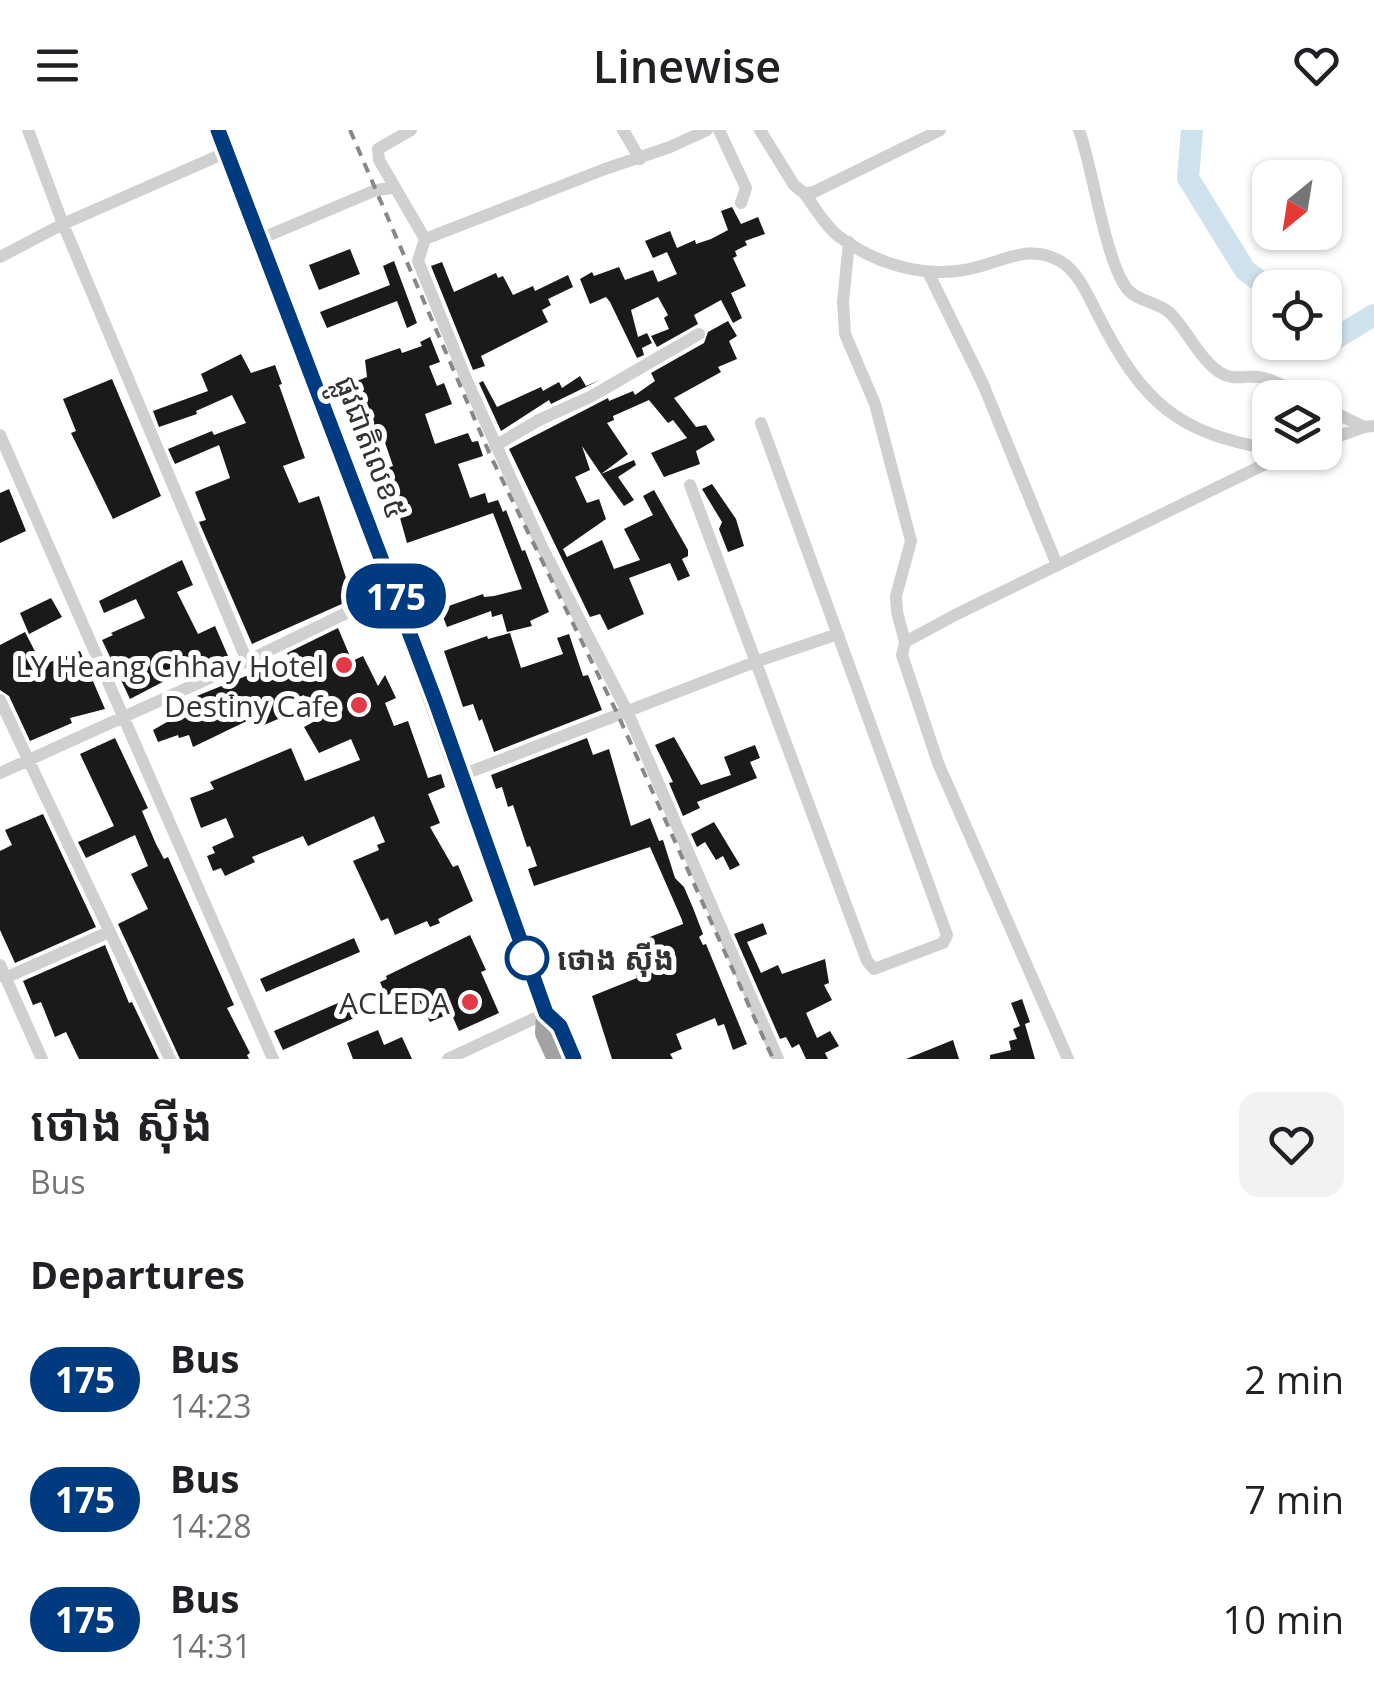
<!DOCTYPE html>
<meta charset="utf-8">
<style>
:root{--surface:#fff;--page:#f2f2f2;--text:#202124;--muted:#757577}
body{margin:0;font-family:"Open Sans","Noto Sans Khmer",sans-serif;background:var(--page);color:var(--text);height:100vh;display:flex;flex-direction:column;font-size:38px;white-space:nowrap}
*{box-sizing:border-box;margin:0}
p{font-size:32px;color:var(--muted)}
.icon{flex:none;width:55px;height:55px;fill:none;stroke:currentColor;stroke-width:2;stroke-linecap:round;stroke-linejoin:round}
.map{position:relative;height:929px;overflow:hidden}
.sheet{display:flex;flex-direction:column;background:var(--surface);flex:1}
.sheet>*{flex:none}
.badge{padding:0 20px;border-radius:32px;font-size:35px;line-height:65px}
.needle{width:65px;rotate:210deg}
.buttons{position:absolute;left:1252px;top:30px;display:grid;gap:20px}
.buttons a{display:grid;place-items:center;width:90px;height:90px;border-radius:20px;background:var(--surface);box-shadow:0 2px 8px #0004;font-size:50px}
.map>.badge{position:absolute;translate:-50% -50%;box-shadow:0 0 0 5px #fff}
h2{padding:0 30px;font-size:38px;line-height:90px}
.round{display:grid;place-items:center;flex:none;width:105px;height:105px;border-radius:20px;background:var(--page)}
.headline{display:flex;align-items:center;justify-content:space-between;height:170px;padding:0 30px}
h1{font-size:48px;font-weight:600;line-height:75px}
ul{padding:0;list-style:none}
li{display:flex;align-items:center;gap:30px;height:120px;padding:0 30px}
li div{flex:1}
li b{display:block;font-size:38px}
li em{font-style:normal}
li .badge{min-width:110px;font-weight:700;text-align:center}
header{display:flex;justify-content:space-between;align-items:center;height:130px;padding:0 30px;background:var(--surface);font-size:45px;font-weight:600}
.map>svg:first-child{display:block}
.lines{fill:none;stroke-linecap:round;stroke-linejoin:round}
.river{stroke:#cfe2ee;stroke-width:22}
.building{fill:#1a1a1a}
.minor{stroke:#d0d0d0;stroke-width:12}
.trunk{stroke:#a2a2a2;stroke-width:20}
.rail{stroke:#888;stroke-width:4;stroke-dasharray:10 8;stroke-linecap:butt}
.line-casing{stroke:#fff;stroke-width:22}
.line{stroke:#003b80;stroke-width:15}
.poi-dot{fill:#e63946;stroke:#fff;stroke-width:4}
.stop-dot{fill:#fff;stroke:#003b80;stroke-width:5}
.labels{text-anchor:middle;dominant-baseline:central;stroke-width:10;stroke-linejoin:round;paint-order:stroke}
.street-label{font-size:30px;fill:#333;stroke:#fff}
.poi-label{font-size:30px;fill:#333;stroke:#fff;text-anchor:end}
.stop-label{font-size:30px;font-weight:bold;fill:#333;stroke:#fff;text-anchor:start}
</style>
<header><svg class="icon" aria-label="menu" viewBox="0 0 24 24"><path d="M4 6h16M4 12h16M4 18h16"/></svg>Linewise<svg class="icon" aria-label="heart" viewBox="0 0 24 24"><path d="M12 20l-8-8c-3-5 5-10 8-4 3-6 11-1 8 4z"/></svg></header>
<div class="map">
<svg width="1374" height="929" viewBox="0 0 1374 929">
<rect width="100%" height="100%" fill="#fff"/>
<g class="lines">
<path class="river" d="M1192,0L1188,48L1245,140L1270,159
M1325,200L1336,208L1374,185"/>
</g>
<path class="building" d="M732,77L741,94L758,87L765,104L745,111L747,115L735,121L737,126L733,128L746,156L731,163L742,188L733,193L721,170L694,185L698,194L657,217L651,206L669,199L664,188L668,185L658,167L631,180L638,207L647,203L652,213L642,218L644,225L637,228L610,172L606,167L590,174L580,149L592,142L594,146L619,137L625,150L653,140L658,152L677,144L667,122L653,128L645,111L670,101L677,118L695,110L696,114L711,109L728,100L721,81Z
M350,119L360,144L319,160L309,135Z
M394,131L417,193L407,198L397,171L327,198L320,182L390,155L383,136Z
M442,132L454,162L496,143L498,148L503,146L513,165L533,156L535,161L568,145L573,157L548,169L551,175L542,180L548,192L481,226L485,236L473,240L431,136Z
M728,191L737,206L729,211L737,229L718,237L721,242L674,268L696,297L706,295L715,310L696,321L700,334L664,347L651,323L687,308L673,290L668,293L649,270L613,286L614,290L607,293L628,324L601,344L582,316L590,340L575,347L587,373L599,369L606,389L563,419L567,427L602,410L614,439L640,430L624,399L653,385L643,366L654,360L688,420V426L682,429L690,446L678,451L670,433L629,448L644,484L608,500L600,484L590,487L509,319L608,268L609,271L633,261L635,265L655,251L651,243L704,213L708,202Z
M430,207L440,232L429,236L437,256L444,253L452,274L425,284L435,314L468,303L472,312L478,311L483,326L458,334L470,368L485,363L488,373L498,370L503,382L506,380L522,421L525,420L549,482L530,491L532,496L507,502L502,484L492,487L491,481L447,497L440,479L483,464L484,467L494,466L522,459L493,383L407,413L386,338L393,336L381,301L361,308L341,257L367,247L365,230L400,218L402,223L422,216L420,212Z
M241,224L251,243L275,235L282,254L279,255L305,328L283,336L299,373L319,366L353,469L252,514L199,392L206,390L195,362L230,348L219,315L175,334L168,319L212,301L214,305L246,293L232,265L196,281L197,284L159,297L153,281L208,261L201,244Z
M580,246L586,256L600,250L551,274L549,270L501,301L479,253L483,251L497,277L541,257L543,261L559,252L562,258Z
M112,249L161,366L113,389L71,303L76,301L63,269Z
M634,330L636,335L618,347L634,370L624,376L601,344Z
M712,354L736,389L744,416L728,422L719,399L722,392L702,359Z
M9,359L26,401L0,413V363Z
M182,430L193,455L177,462L198,504L215,496L228,526L207,535L203,526L176,538L178,544L130,569L102,510L113,505L111,503L145,488L136,469L104,483L99,471Z
M51,468L62,487L29,504L20,483Z
M338,498L352,531L363,526L378,556L385,545L396,568L385,573L394,596L408,591L428,648L441,644L445,657L428,664L440,693L430,697L453,737L458,735L473,771L438,789L440,793L430,797L427,791L395,805L388,788L381,791L353,731L379,720L377,715L385,712L374,686L308,716L303,706L252,727L255,732L225,746L221,738L213,741L207,726L215,723L212,717L234,707L226,688L201,698L190,668L214,659L210,652L291,618L305,651L360,630L351,609L319,623L304,597L315,591L304,565L275,577L278,589L257,598L253,588L193,617L189,605L179,608L178,605L158,612L153,600L181,584L177,574L268,537L275,551L295,542L287,523Z
M25,502L42,535L80,521L105,579L70,588L72,593L30,611L9,566L0,560V515Z
M510,503L521,538L563,524L557,508L569,504L583,546L588,545L602,580L494,622L482,589L479,591L473,574L463,577L444,521L487,506L488,509Z
M674,607L701,655L731,645L724,627L755,615L760,628L750,632L757,648L697,672L700,678L683,686L669,653L673,652L655,615Z
M115,608L148,678L142,681L156,714L164,729L168,727L234,875L227,878L250,923L247,925L249,929H180L118,794L148,779L131,744L148,736L135,705L86,728L78,712L114,696L80,624Z
M587,608L593,625L609,619L631,696L650,688L659,711L663,710L675,748L684,757L693,778L703,804L699,807L703,815L706,814L747,914L733,920L724,894L718,896L715,888L676,904L682,919L670,924L673,929H612L592,866L637,848L629,819L643,813L642,810L683,794L682,790L650,717L534,756L528,739L537,736L530,716L527,717L513,675L508,677L502,657L496,659L491,645Z
M43,684L96,797L15,833L0,800V721L12,715L5,700Z
M714,692L740,735L730,740L723,726L716,730L705,712L697,717L691,704Z
M763,793L767,804L747,812L761,843L778,835L782,844L825,829L829,853L824,855L832,870L806,883L817,908L830,901L839,916L825,923L828,929H806L799,914L792,918L786,907L780,909L734,804Z
M470,805L486,840L481,842L499,883L459,901L451,883L430,892L413,859L395,867L393,862L386,866L380,852L387,849L386,846Z
M354,808L360,822L266,862L260,849Z
M105,815L129,873L132,872L159,929H79L66,902L55,907L41,872L33,875L23,851Z
M354,866L363,884L283,920L274,901Z
M1022,869L1030,892L1025,894L1035,929H990V925L1011,920L1009,911L1017,909L1013,899L1020,896L1011,873Z
M378,900L384,915L402,907L412,929H353L347,913Z
M953,910L959,929H906Z"/>
<g class="lines">
<path class="minor" d="M28,0L63,94L247,531
M411,0L378,19L379,30L425,109
M623,0L640,29
M719,0L746,58L741,73
M760,0L794,55L804,63L814,62L940,0
M1079,0C1093,38 1106,137 1129,161C1140,172 1158,172 1170,183C1187,200 1199,228 1219,242C1234,252 1248,244 1264,248C1279,252 1292,260 1306,268
M804,63C814,76 824,94 837,105C877,136 932,151 981,136C1010,128 1032,115 1060,131C1079,142 1089,168 1099,187C1142,271 1176,303 1270,319
M260,109L376,60L392,58
M425,109L418,131L467,251L542,417L627,581L778,929
M425,109L605,39L670,17L707,0
M849,112L843,172L845,204L875,274L911,411L896,466L897,482L905,512
M0,127L63,94L227,22
M928,142L983,254L1057,435
M1325,278L1364,297L1374,296
M0,305L273,929
M1325,311L1364,297
M495,316L539,290L592,266L699,204
M690,355L867,831L874,839L943,813L947,805L761,293
M0,570L170,929
M0,643L247,531L394,460
M462,645L755,532L838,504
M0,835L42,929
M5,848L109,802
M448,929L546,883
M1068,929L938,633L902,525L905,512L957,484L1290,322"/>
<path class="trunk" d="M218,0L394,460L546,883L545,903L557,929
M546,883L560,896L574,929"/>
<path class="rail" d="M350,0L491,327L618,585L773,929"/>
</g>
<g class="lines">
<g class="line-casing">
<path id="line" d="M218,0L435,570L546,883L560,896L574,929"/>
</g>
<use href="#line" class="line"/>
</g>
<g class="poi-dot">
<circle cx="344" cy="535" r="10"/>
<circle cx="359" cy="575" r="10"/>
<circle cx="470" cy="872" r="10"/>
</g>
<circle class="stop-dot" cx="527" cy="828" r="20"/>
<g class="labels">
<g class="street-label">
<text transform="translate(372 317) rotate(69)">ផ្លូវជាតិលេខ៥</text>
</g>
<g class="poi-label">
<text x="324" y="535">LY Heang Chhay Hotel</text>
<text x="339" y="575">Destiny Cafe</text>
<text x="450" y="872">ACLEDA</text>
</g>
<g class="stop-label">
<text x="557" y="828">ថោង ស៊ីង</text>
</g>
</g>
</svg>
<div class="buttons">
<a><svg class="needle" viewBox="-14 -14 28 28"><path d="M0-13l5 13h-10z" fill="#e53935"/><path d="M0 13l5-13h-10z" fill="#757577"/></svg></a>
<a><svg class="icon" aria-label="locate" viewBox="0 0 24 24"><circle cx="12" cy="12" r="6"/><path d="M12 2v4M12 18v4M2 12h4M18 12h4"/></svg></a>
<a><svg class="icon" aria-label="layers" viewBox="0 0 24 24"><path d="M12 4l9 5-9 5-9-5zM3 14l9 5 9-5"/></svg></a>
</div>
<b class="badge" style="left:396px;top:466px;background:#003b80;color:#fff">175</b>
</div>
<section class="sheet">
<div class="headline"><div><h1>ថោង ស៊ីង</h1><p>Bus</p></div><a class="round"><svg class="icon" aria-label="heart" viewBox="0 0 24 24"><path d="M12 20l-8-8c-3-5 5-10 8-4 3-6 11-1 8 4z"/></svg></a></div>
<h2>Departures</h2>
<ul>
<li><span class="badge" style="background:#003b80;color:#fff">175</span><div><b>Bus</b><p>14:23</p></div><em>2 min</em></li>
<li><span class="badge" style="background:#003b80;color:#fff">175</span><div><b>Bus</b><p>14:28</p></div><em>7 min</em></li>
<li><span class="badge" style="background:#003b80;color:#fff">175</span><div><b>Bus</b><p>14:31</p></div><em>10 min</em></li>
</ul>
</section>
